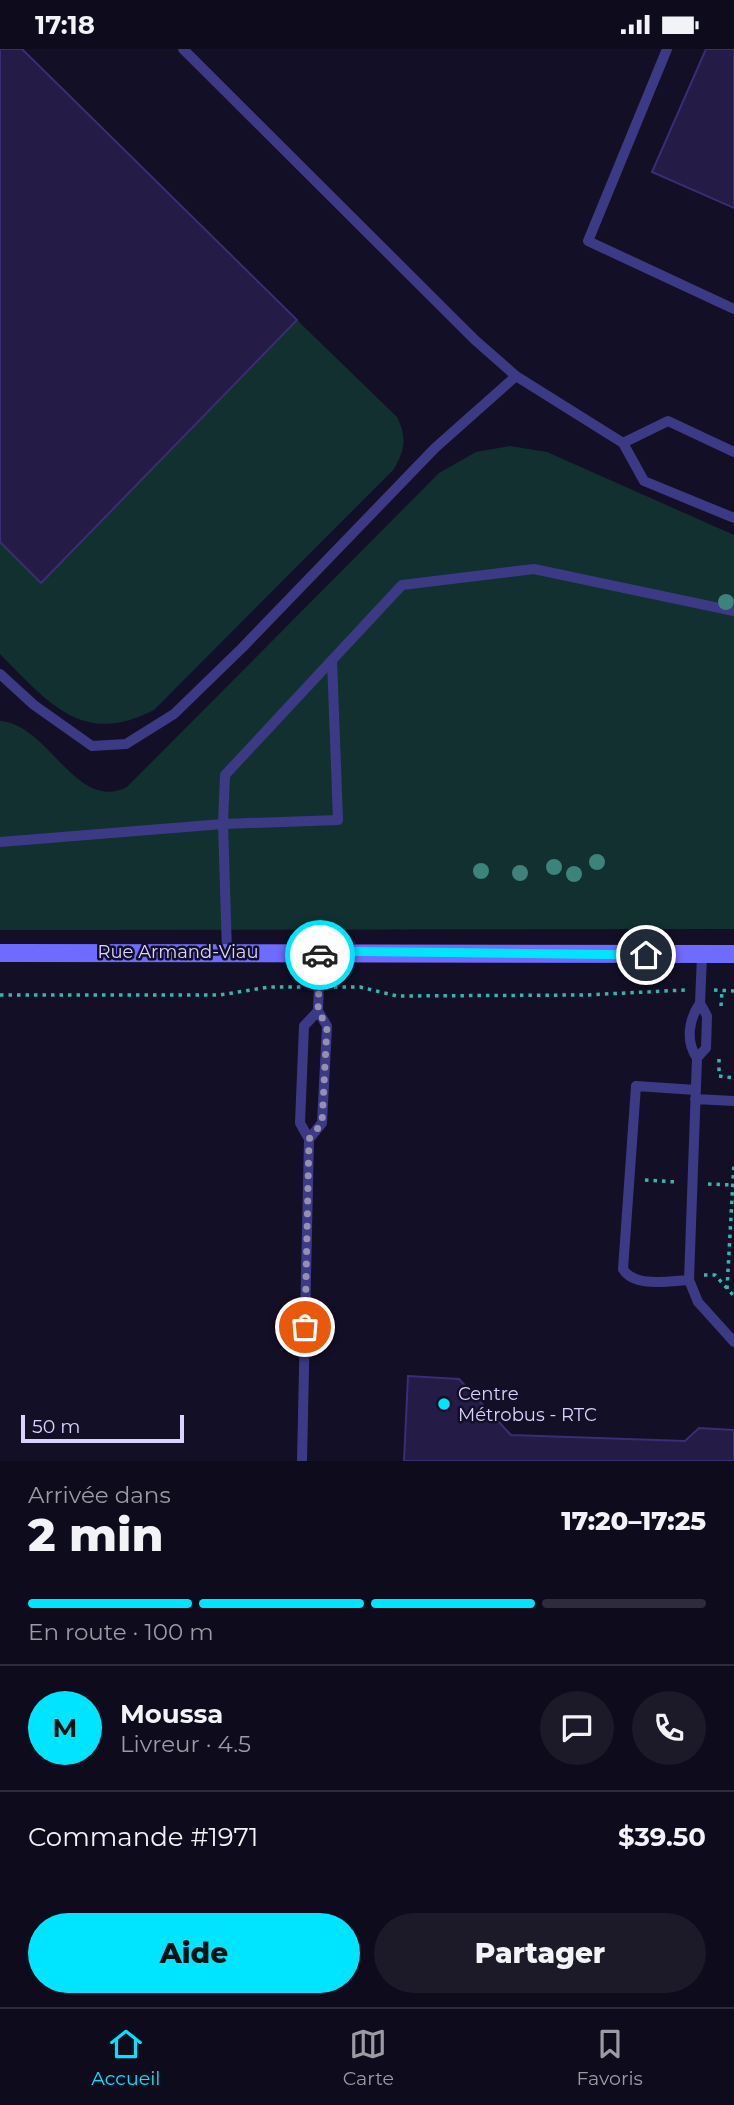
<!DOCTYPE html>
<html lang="fr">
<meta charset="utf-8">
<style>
:root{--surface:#0e0b1c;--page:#1c1929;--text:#f1f3f6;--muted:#9b9ba3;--line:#2e2b3b;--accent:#00e5ff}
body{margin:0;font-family:Montserrat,sans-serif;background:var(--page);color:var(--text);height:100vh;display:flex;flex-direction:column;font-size:26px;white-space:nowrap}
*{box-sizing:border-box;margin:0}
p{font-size:23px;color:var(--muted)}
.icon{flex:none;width:38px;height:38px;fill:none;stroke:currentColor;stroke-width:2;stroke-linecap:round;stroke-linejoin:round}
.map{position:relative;height:1412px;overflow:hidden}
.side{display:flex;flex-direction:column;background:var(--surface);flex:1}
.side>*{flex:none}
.scale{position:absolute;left:21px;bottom:18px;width:163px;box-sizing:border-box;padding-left:7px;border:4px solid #d9d4ff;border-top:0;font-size:19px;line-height:24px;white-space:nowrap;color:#d9d4ff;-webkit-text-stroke:5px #130f26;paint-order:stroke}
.pin{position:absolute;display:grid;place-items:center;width:60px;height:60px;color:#fff;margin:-30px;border:4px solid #fff;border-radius:50%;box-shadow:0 2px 7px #0007}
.courier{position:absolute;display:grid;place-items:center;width:70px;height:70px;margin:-35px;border:5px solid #00e5ff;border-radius:50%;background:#fff;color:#222;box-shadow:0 2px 9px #0007}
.overview em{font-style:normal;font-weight:800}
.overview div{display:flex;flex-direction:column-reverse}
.overview{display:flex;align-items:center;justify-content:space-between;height:119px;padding:0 28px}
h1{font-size:46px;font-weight:800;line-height:52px}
.bar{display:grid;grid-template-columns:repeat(4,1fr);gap:10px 7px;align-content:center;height:84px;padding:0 28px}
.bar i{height:9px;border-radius:5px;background:var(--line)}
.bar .on{background:var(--accent)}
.bar p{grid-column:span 4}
.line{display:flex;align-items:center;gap:18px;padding:0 28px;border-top:2px solid var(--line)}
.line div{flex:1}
.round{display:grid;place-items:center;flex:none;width:74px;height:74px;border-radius:37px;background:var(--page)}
.action{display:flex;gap:14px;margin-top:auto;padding:14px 28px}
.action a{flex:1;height:80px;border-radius:42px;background:var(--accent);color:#111;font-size:28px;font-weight:800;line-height:80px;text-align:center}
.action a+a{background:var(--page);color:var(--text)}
.status{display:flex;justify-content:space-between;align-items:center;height:49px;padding:0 35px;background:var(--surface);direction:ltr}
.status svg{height:19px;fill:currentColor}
.tab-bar{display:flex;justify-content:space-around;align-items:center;height:98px;border-top:2px solid var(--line);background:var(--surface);font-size:19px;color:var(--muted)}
.tab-bar a{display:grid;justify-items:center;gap:4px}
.tab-bar .on{color:var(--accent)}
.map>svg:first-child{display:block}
</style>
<div class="status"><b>17:18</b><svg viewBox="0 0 49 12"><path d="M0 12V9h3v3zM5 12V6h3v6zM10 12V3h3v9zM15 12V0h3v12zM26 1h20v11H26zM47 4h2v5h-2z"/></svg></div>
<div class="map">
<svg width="734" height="1412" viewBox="0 0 734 1412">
<rect width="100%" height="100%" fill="#130f26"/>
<path fill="#12302f" d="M297 271 397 368C407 388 405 401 394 420L154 661C82 698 49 654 0 605V493L41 533Z
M510 397 547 403 734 486V880L0 881V672C49 675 76 764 127 738L439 424 476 403Z"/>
<path fill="#241b47" stroke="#3b2d73" stroke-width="2" d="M0 0H22L297 271 41 534 0 493Z
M706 0H734V159L652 123Z
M408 1327 459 1330 511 1386 685 1392 699 1379 734 1381V1412H404Z"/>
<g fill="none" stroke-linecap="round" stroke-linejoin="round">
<path stroke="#2fb8b0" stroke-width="3.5" stroke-dasharray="3.5 5" stroke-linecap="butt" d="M334 938H360L397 947 586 946 685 941
M714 941 734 942
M0 946H220L269 938H305
M721 957 722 942
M719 1010V1027L734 1029
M645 1131 676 1133
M708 1135 732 1136
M704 1226H715L734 1247
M727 1240 734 1113"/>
<path stroke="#3d3a85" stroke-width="10" d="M183 0 475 291 516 327 623 394 644 432 734 469
M667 0 588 192 734 260
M623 394 668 372 734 403
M0 625 34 656 92 697 126 695 174 665 242 599 435 399 516 327
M0 793 223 775 338 771 332 611
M227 903 223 775 225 726 402 536 534 520 734 562
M700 954C689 970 685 992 697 1009L689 1231 698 1253 734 1293
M697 1009 706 999 707 967 700 954 702 907
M695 1050 734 1052
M309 1090 322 1074 327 977 318 962 320 902
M689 1231C670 1232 634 1239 623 1220L636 1037 696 1041
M302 1412 309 1090 300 1074 304 977 318 962"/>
<path stroke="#6f6bff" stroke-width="18" d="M0 904 734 905"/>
</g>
<g fill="#3d827b">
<circle cx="726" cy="553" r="8"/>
<circle cx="597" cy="813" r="8"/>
<circle cx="554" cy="818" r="8"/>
<circle cx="481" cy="822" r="8"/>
<circle cx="520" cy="824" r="8"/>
<circle cx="574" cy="825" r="8"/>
</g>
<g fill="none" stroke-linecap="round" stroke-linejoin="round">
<path stroke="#948fb3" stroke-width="7" stroke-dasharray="0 12.6" d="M305 1278 309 1090 322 1074 327 977 318 962 320 906"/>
<path stroke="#00e5ff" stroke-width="9" d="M320 906V902L646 906"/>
</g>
<circle fill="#00e5ff" stroke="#130f26" stroke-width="2.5" cx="444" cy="1355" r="7"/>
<g text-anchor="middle" stroke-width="5" stroke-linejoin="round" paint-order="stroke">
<g font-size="18" fill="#d9d4ff" stroke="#130f26">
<text x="178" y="909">Rue Armand-Viau</text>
</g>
<g font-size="18" fill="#d9d4ff" stroke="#130f26" text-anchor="start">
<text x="458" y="1351">Centre<tspan x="458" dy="21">Métrobus - RTC</tspan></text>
</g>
</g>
</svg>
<div class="scale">50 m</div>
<div class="pin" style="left:305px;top:1278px;background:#ea580c"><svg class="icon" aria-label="bag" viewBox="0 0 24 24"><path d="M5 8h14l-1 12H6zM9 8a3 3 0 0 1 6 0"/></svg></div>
<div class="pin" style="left:646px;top:906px;background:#1f2937"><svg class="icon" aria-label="home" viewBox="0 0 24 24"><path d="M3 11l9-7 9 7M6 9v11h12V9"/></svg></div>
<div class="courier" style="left:320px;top:906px"><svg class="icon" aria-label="car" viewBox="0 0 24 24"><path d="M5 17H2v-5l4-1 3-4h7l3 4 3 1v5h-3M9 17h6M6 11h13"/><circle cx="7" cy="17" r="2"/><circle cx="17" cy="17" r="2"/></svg></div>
</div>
<section class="side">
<div class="overview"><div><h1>2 min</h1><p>Arrivée dans</p></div><em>17:20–17:25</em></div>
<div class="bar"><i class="on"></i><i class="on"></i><i class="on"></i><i></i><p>En route · 100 m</p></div>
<div class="line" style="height:126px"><b class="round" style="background:var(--accent);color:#111">M</b><div><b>Moussa</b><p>Livreur · 4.5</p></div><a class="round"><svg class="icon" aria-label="chat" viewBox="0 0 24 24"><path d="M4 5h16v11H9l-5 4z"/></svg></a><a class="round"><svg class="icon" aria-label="phone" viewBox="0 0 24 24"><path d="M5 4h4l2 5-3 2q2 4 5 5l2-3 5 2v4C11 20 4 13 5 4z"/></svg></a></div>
<div class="line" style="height:91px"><div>Commande #1971</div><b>$39.50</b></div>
<div class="action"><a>Aide</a><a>Partager</a></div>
</section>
<nav class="tab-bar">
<a class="on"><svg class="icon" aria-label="home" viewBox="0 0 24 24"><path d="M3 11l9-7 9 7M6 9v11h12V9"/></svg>Accueil</a>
<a><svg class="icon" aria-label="map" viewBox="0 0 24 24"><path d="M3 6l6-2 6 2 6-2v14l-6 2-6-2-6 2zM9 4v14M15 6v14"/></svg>Carte</a>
<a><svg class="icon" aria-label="saved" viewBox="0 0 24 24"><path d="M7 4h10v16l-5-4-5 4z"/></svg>Favoris</a>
</nav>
